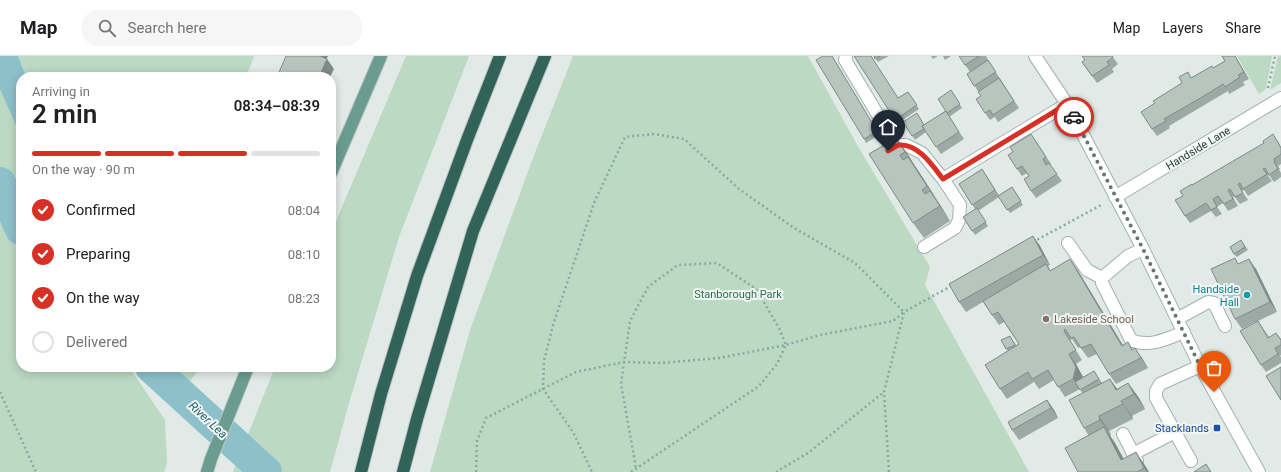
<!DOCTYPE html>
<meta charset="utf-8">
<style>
:root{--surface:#fff;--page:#f6f6f6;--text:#202124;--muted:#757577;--line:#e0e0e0;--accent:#d93025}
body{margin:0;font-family:Roboto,sans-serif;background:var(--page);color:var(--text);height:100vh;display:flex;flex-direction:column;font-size:15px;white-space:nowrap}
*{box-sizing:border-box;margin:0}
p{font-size:13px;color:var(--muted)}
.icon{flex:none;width:22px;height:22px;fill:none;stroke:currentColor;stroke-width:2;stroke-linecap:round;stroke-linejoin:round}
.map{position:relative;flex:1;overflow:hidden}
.details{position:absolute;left:16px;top:16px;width:320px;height:300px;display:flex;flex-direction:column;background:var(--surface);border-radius:16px;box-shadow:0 2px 10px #0003}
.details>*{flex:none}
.pin{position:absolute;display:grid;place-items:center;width:34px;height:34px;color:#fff;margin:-41px -17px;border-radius:50% 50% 50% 0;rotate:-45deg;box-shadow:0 0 4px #0007}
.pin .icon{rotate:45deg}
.courier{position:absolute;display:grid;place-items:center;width:40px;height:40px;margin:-20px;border:3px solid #d93025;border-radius:50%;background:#fff;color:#222;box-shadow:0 1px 5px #0007}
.overview em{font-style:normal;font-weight:600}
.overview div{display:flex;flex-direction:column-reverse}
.overview{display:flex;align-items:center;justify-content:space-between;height:68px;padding:0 16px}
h1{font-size:26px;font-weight:600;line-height:30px}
.bar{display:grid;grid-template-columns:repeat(4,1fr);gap:6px 4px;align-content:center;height:48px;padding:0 16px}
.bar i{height:5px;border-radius:3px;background:var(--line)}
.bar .current{background:var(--accent)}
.bar p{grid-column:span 4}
ol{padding:0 16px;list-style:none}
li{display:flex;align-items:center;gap:12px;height:44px}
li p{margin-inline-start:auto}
li .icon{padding:4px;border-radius:50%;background:var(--accent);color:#fff;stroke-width:4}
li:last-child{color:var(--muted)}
li i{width:22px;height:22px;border:2px solid var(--line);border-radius:50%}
header{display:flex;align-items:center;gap:24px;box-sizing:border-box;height:56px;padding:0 20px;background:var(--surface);border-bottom:1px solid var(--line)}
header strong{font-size:19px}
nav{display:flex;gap:22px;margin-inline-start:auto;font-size:14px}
.search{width:280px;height:36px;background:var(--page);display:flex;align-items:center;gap:10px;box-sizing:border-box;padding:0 14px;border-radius:16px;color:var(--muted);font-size:15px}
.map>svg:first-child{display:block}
</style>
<header>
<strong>Map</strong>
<div class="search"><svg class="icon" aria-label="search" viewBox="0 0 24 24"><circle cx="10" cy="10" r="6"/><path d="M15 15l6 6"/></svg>Search here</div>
<nav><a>Map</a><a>Layers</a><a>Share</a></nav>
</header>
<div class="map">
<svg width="1281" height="416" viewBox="0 0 1281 416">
<rect width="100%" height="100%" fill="#e1eae6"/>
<path fill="#bcd9c4" d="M0 0H254L246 21H21V168L0 123Z
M406 0H469L399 181 349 347 330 416H233L275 311H331V177Z
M573 0H808L859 92 930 211 925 229 1029 416H430L470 274 533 102Z
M1237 0H1272L1266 33 1259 38Z
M1278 0H1281V27L1270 34Z
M0 150 10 176 21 191V311H129L165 364 167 407 164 416H0Z
M151 311H201L180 338Z"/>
<path fill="#8ec0ca" d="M0 0H18L26 21H21V81L0 33Z"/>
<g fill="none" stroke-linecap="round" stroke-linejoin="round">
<path stroke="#8ec0ca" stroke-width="32" d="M0 127 21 173
M151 311 266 416"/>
<defs>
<path id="minor" d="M846 0 845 4 884 69
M1035 0 1067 48 1143 193 1200 310 1259 416
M888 95 898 89H906L922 97 943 123 960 149 959 164 955 172 924 191
M943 123 1067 48
M1115 141 1281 42
M1068 187 1087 214 1102 222
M1143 193 1128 200 1102 222V227L1131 284C1149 292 1167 283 1184 276
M1177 263 1208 246 1214 247 1225 270
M1123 378 1137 405
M1133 398 1175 376
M1191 405 1156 342V335L1160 328 1200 310"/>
<path id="major" d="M331 117 381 0
M207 416 211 403 248 311"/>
<path id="highway" d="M361 416 381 338 417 220 467 84 500 0
M403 416 417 363 473 175 545 0"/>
</defs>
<use href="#minor" stroke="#a4b1ad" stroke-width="14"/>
<use href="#major" stroke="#bdc4c2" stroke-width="14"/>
<use href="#highway" stroke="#bdc4c2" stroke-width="14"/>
<path stroke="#85ab9f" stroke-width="2.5" stroke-dasharray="2 3" stroke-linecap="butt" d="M1268 32 1275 0
M1033 186 1103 148
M0 336 36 416
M476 416 477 385 486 362 576 316 624 306 661 307 719 302 786 289 820 279 893 265 904 256 855 207 794 172 739 133 684 83 654 78 625 81 594 147 553 269 544 305 543 333 573 376 592 416
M631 416 759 330 777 308 786 289 779 272 756 233 717 207 678 209 648 231 630 265 621 328 636 412
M776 416 808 397 884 336
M889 416 884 336 904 256 953 229"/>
<use href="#minor" stroke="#fff" stroke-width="12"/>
<use href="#major" stroke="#6a9c90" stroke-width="12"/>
<use href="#highway" stroke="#326359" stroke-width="12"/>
</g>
<path fill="#9da9a4" d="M832 0 879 79 866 87 864 83Z
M854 0 898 42 908 36 919 53 898 67Z
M874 0H889L878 6Z
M931 0H938L933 3Z
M943 0H951L945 4Z
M959 0H986L988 4 1019 52 998 66 995 61 990 64 985 57 981 40 967 18 970 16Z
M1112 0 1118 8 1112 13 1114 16 1097 27 1082 6 1085 4Z
M1222 0H1235L1249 23 1243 26 1245 29 1229 38 1228 35 1169 70 1170 72 1157 80 1152 73 1155 47 1192 22 1214 12 1225 5Z
M951 34 962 52 949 61 964 83 941 98 926 76 915 84 903 66 924 69 945 55Z
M896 82 907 97 950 165 924 182 913 167Z
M1036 85 1051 108 1050 109 1062 125 1036 142 1031 135 1029 120 1027 117 1022 120 1017 113Z
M1278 85 1281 91V108L1278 110 1280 113H1279L1281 117V121L1274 126 1269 119 1268 120 1272 125 1248 140 1244 134 1242 135 1248 144 1240 148 1234 140 1233 141 1238 150 1228 155 1223 147 1217 151 1222 158 1216 161 1211 155 1190 167 1185 160 1183 140 1192 129Z
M982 113 999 139 1012 131 1023 149 1010 157 999 141 978 155 988 170 975 179 963 161 975 153 959 128Z
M1033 180 1040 190 1050 209 1048 210 1051 215 1077 213 1123 289 1128 286 1133 294 1142 302 1148 312 1116 328 1109 318 1097 298 1088 302 1080 291 1078 292 1072 283 1070 285 1082 304 1076 308 1083 321 1094 315 1102 327 1117 333 1128 327 1139 342 1145 353 1132 360 1133 363 1109 375 1111 379 1110 380 1115 387 1123 403 1136 396 1146 411 1149 416H1078L1089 380 1084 372 1082 337 1080 333 1065 341 1054 324 1039 333 1034 326 1007 343 1000 333 1008 295 1001 284 1010 280 1016 289 1019 288 1004 266 999 269 983 246 966 256 959 246Z
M1241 184 1248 194 1237 201 1234 198Z
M1239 208 1256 213 1277 256 1258 265 1269 281 1276 277 1281 283V299L1280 300 1281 301V307L1266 316 1261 309 1255 266 1242 273 1235 263Z
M1047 344 1054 354 1058 362 1019 384 1012 374Z"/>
<path fill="#808a86" d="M318 0H328L324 9Z
M1235 0 1249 23 1244 16Z
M327 3 334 13 330 21H319Z
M896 82 907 97 916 112 905 96Z
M908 101 919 116 938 145 927 130Z
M930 135 941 150 950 165Z
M1033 180 1040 190 1050 209 1043 199Z
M1070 203 1077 213 1129 300 1122 290Z
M1249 203 1256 213 1277 256 1270 246Z
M1135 292 1142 302 1148 312 1141 302Z
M1069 298 1076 308 1083 321 1080 332 1073 323Z
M1110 323 1121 338 1116 334Z
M1128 327 1139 342 1145 353 1134 338Z
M1047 344 1054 354 1058 362 1051 352Z
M1121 345 1132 360 1133 363Z
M1099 360 1109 375 1111 379 1100 364Z
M1104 371 1115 387 1131 416 1121 404Z
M1136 396 1146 411 1149 416H1147L1144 412Z"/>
<path fill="#b7c5bf" stroke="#808a86" d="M286 0H320L327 3 319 21H277Z
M823 0H832L877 75 864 83 816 4Z
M854 0H871L898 42 908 36 917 49 895 64Z
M874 0H880L875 3Z
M959 0H979L965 9Z
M1082 0H1112L1113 1 1107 6 1109 9 1092 20 1082 6 1085 4Z
M1222 0H1235L1244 16 1238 19 1240 21 1225 31 1223 28 1209 37 1164 63 1166 65 1152 73 1141 56 1155 47 1153 45 1182 27 1179 21 1188 16 1191 22 1212 10 1213 12 1225 5Z
M988 4 996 16 974 30 967 18Z
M999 22 1014 45 993 59 990 54 985 57 976 43 981 40 978 36Z
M951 34 960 48 947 57 938 43Z
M946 55 959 76 936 91 922 70Z
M917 57 924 69 922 70 924 73 912 80 903 66Z
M1031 78 1046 101 1043 103 1046 109 1049 107 1057 118 1031 135 1024 123 1029 120 1022 110 1017 113 1008 99 1013 96 1010 91Z
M1273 78 1281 92V98L1274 103 1275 106H1274L1278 113 1269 119 1265 112 1263 113 1267 118 1243 133 1240 127 1238 128 1243 137 1235 141 1230 133 1228 134 1233 143 1224 148 1218 140 1213 143 1217 151 1211 154 1206 147 1185 160 1175 144 1183 140 1180 135 1192 128V129L1264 87 1263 85Z
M896 82 905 96 900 99 903 104 908 101 927 130 922 134 925 138 930 135 940 150 913 167 869 98Z
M982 113 995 134 972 149 959 128Z
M1012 131 1021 145 1007 154 998 140Z
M977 152 986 166 972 175 963 161Z
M1033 180 1043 199 959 246 949 228Z
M1241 184 1245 191 1234 198 1230 191Z
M1235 202 1238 208 1249 203 1270 246 1235 263 1211 213Z
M1070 203 1122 290 1128 286 1132 294 1135 292 1141 302 1109 318 1091 288 1081 292 1074 281 1071 282 1065 273 1064 275 1076 294 1069 298 1076 311 1073 323 1058 331 1048 314 1032 323 1028 316 1000 333 985 309 1019 288 998 256 992 259 983 245 1046 208 1050 215Z
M1258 265 1268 282 1276 277 1281 284V289L1275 292 1278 298 1261 309 1240 275Z
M1010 280 1015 289 1006 293 1001 284Z
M1281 311V344L1266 320Z
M1094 315 1099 323 1080 334 1075 326Z
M1110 323 1116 334 1128 327 1134 338 1121 345 1123 348 1099 360 1100 364 1084 372 1069 344Z
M1047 344 1051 352 1012 374 1008 366Z
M1104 371 1121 404 1136 396 1144 412 1137 416H1078L1065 392Z
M1206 408 1211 416H1194Z"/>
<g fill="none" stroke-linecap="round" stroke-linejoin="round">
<path stroke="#667772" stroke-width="4" stroke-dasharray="0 7.2" d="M1074 61 1143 193 1200 310 1214 336"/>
<path stroke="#d93025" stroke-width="5" d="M888 95C892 93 896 90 899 89 918 87 933 110 943 123L1067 48 1074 61"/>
</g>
<circle fill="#0f9aa8" stroke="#f1f7f4" stroke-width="1.5" cx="1247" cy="239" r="4"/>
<circle fill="#8d6e63" stroke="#f1f7f4" stroke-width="1.5" cx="1046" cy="263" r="4"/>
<rect fill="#1a4fb4" stroke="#f1f7f4" stroke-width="1.5" x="1213" y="368" width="8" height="8" rx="2"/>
<g text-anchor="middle" stroke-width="4" stroke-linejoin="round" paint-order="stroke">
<g font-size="11" fill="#233934" stroke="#f1f7f4">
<text transform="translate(1198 92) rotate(-31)" y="4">Handside Lane</text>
</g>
<g font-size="11" fill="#0d838f" stroke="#f1f7f4" text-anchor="end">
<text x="1239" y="237">Handside<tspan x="1239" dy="13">Hall</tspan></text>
</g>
<g font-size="11" fill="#316c49" stroke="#f1f7f4">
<text x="738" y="242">Stanborough Park</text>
</g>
<g font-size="11" fill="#785e54" stroke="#f1f7f4" text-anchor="start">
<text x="1054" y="267">Lakeside School</text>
</g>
<g font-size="11" fill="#164399" stroke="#f1f7f4" text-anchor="end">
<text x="1209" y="376">Stacklands</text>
</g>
<g font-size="12" font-style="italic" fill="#23616f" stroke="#f1f7f4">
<text transform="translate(208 364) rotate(43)" y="4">River Lea</text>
</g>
</g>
</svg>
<div class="pin" style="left:1214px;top:336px;background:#ea580c"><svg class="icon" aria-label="bag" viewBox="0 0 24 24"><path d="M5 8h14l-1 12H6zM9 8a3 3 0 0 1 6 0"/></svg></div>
<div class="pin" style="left:888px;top:95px;background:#1f2937"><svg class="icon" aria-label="home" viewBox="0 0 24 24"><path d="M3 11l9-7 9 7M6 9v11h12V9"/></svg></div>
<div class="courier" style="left:1074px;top:61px"><svg class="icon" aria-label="car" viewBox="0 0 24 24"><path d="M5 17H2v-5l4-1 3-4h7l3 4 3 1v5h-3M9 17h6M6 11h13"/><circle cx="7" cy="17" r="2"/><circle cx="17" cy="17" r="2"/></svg></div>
<section class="details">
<div class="overview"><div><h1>2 min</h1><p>Arriving in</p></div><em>08:34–08:39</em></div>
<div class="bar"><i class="current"></i><i class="current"></i><i class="current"></i><i></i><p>On the way · 90 m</p></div>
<ol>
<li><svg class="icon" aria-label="check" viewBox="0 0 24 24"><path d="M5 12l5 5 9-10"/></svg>Confirmed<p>08:04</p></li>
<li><svg class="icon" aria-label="check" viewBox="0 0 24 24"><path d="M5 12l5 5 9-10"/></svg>Preparing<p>08:10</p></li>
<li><svg class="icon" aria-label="check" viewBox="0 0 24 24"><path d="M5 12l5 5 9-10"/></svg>On the way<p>08:23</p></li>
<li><i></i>Delivered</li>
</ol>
</section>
</div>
